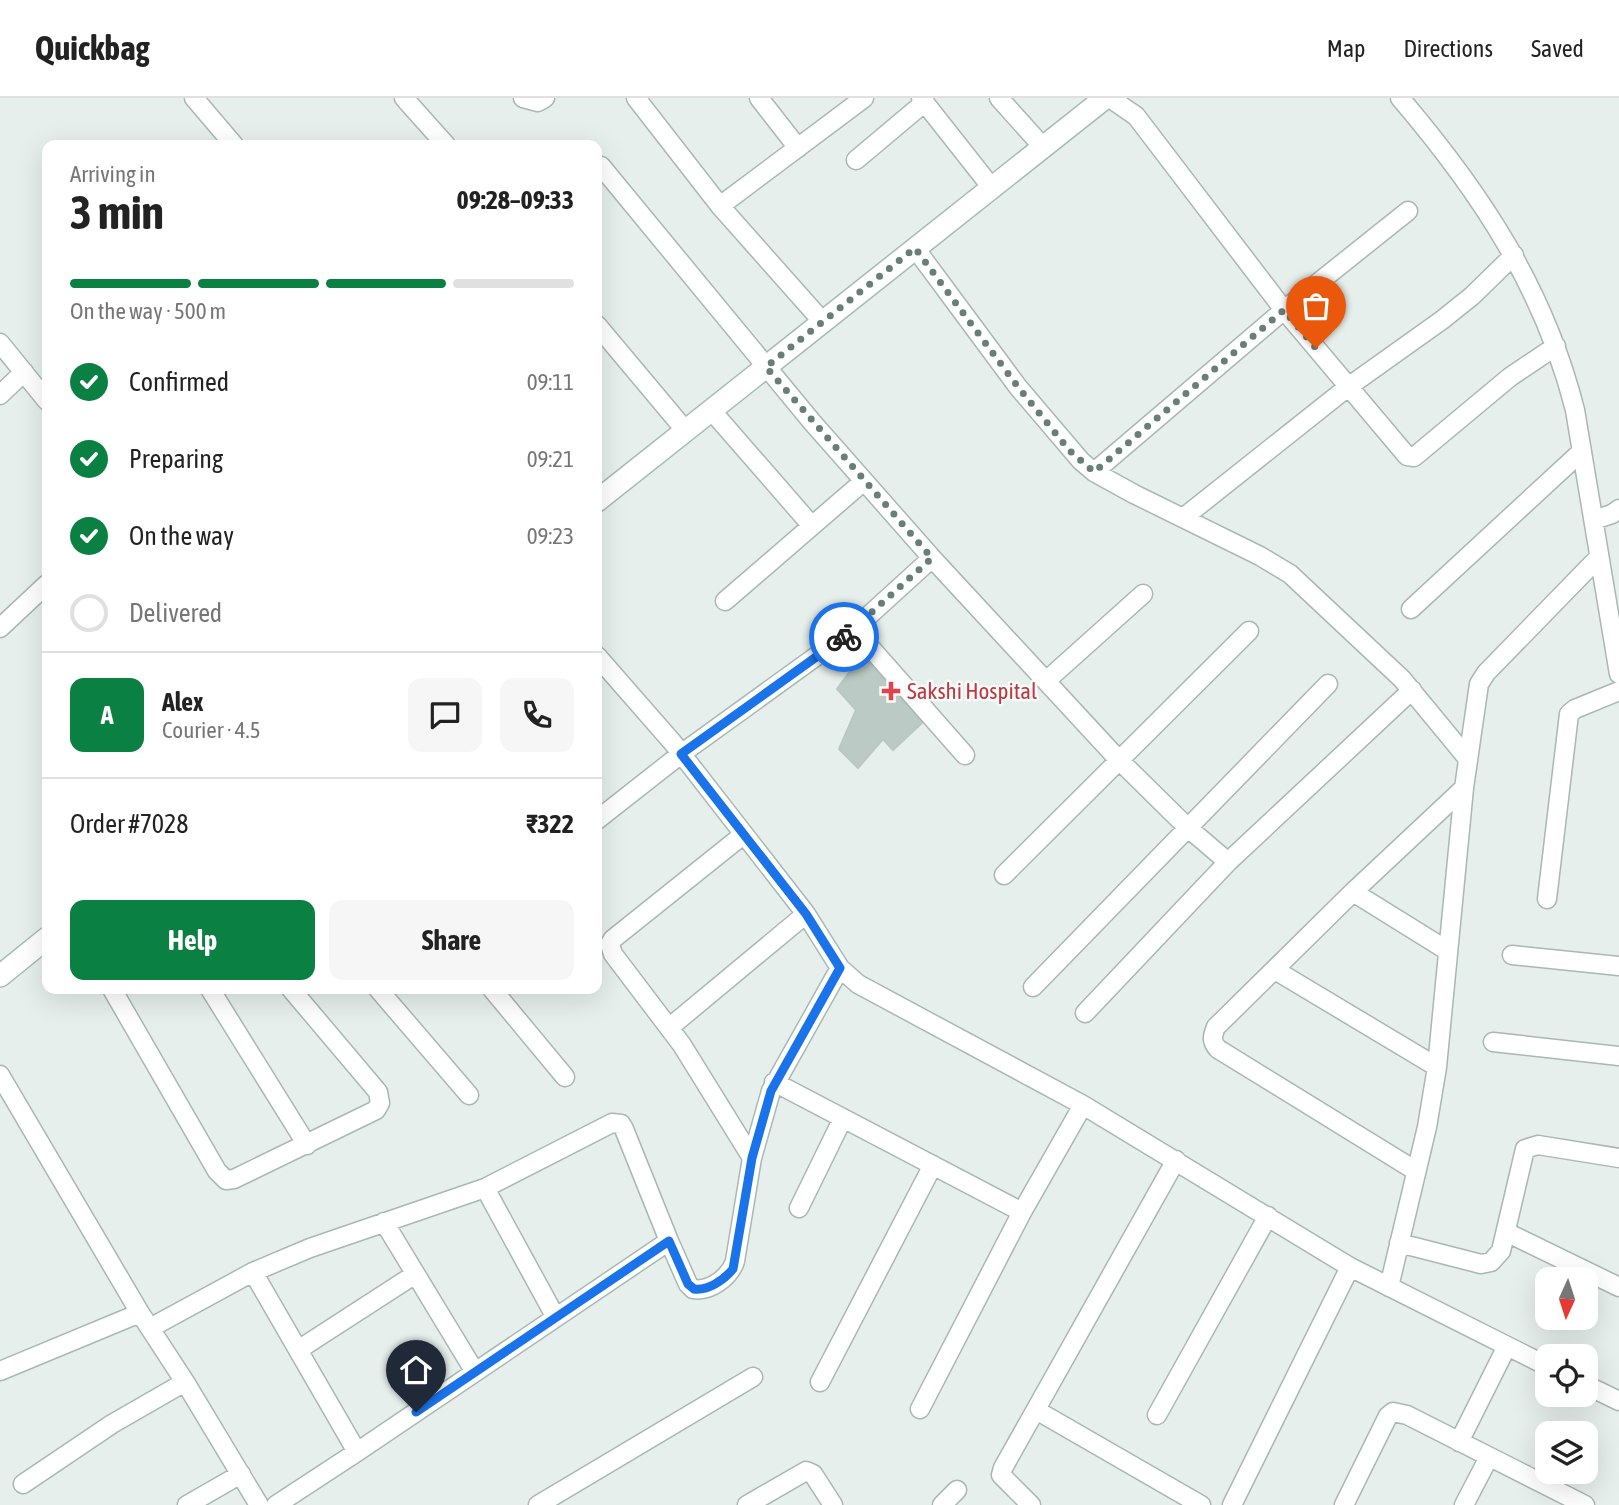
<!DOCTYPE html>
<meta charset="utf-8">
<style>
:root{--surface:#fff;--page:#f6f6f6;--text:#222;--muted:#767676;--line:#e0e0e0;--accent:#0b8043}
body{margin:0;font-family:"Asap Condensed",sans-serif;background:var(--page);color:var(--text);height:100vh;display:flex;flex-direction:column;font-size:26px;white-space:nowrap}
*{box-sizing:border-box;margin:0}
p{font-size:23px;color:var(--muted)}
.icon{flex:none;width:38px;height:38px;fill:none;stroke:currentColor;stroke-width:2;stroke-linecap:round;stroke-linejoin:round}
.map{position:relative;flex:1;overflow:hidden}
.sheet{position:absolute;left:42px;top:42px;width:560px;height:854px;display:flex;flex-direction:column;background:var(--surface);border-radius:14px;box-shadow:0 7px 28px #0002}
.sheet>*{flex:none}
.needle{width:46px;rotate:183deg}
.tools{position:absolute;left:1535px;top:1169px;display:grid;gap:14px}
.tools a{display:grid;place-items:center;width:63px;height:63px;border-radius:14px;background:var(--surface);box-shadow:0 7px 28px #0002;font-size:35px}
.pin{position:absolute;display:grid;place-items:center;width:60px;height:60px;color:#fff;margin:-72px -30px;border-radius:50% 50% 50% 0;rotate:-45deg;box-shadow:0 0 7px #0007}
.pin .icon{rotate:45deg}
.courier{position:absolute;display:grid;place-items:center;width:70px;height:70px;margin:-35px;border:5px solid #1a73e8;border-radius:50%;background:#fff;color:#222;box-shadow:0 2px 9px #0007}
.head em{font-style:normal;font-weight:700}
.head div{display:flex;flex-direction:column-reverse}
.head{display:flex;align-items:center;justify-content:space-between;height:119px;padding:0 28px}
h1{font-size:46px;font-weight:700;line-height:52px}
.bar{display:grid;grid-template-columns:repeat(4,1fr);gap:10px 7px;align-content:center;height:84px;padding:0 28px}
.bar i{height:9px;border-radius:5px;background:var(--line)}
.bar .active{background:var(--accent)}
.bar p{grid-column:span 4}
.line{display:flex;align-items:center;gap:18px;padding:0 28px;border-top:2px solid var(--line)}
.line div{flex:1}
.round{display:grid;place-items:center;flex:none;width:74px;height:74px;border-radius:14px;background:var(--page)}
ol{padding:0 28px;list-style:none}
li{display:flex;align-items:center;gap:21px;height:77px}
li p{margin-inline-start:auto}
li .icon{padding:7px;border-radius:50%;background:var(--accent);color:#fff;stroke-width:4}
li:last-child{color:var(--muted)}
li i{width:38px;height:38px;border:4px solid var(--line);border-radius:50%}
.action{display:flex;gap:14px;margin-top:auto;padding:14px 28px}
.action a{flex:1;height:80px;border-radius:14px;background:var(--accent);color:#fff;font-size:28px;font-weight:700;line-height:80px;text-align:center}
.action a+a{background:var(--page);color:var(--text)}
header{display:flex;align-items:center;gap:42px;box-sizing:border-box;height:98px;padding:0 35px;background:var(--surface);border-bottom:2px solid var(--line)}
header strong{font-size:33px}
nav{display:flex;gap:38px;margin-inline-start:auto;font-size:24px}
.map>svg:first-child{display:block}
</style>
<header>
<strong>Quickbag</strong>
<nav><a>Map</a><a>Directions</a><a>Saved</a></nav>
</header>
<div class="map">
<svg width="1619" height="1407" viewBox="0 0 1619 1407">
<rect width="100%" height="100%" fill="#e6efeb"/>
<path fill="#bbcac4" stroke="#b8c9c2" stroke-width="2" d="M862 557 922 625 893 652 883 641 858 670 839 651 856 612 837 591Z"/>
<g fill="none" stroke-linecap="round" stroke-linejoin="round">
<defs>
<path id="minor" d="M194 0 234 47
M404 0 446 47
M523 0 538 4 545 0
M636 0 720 108 822 223
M759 0 798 50
M921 0 992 90
M999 0 1043 49
M1110 0 1136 18 1284 212 1407 358 1414 359 1510 279 1556 248
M1400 0C1481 95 1544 190 1575 312L1619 576
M856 62 925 4
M601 68 812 324 932 460 1118 661 1187 729 1228 764
M720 108 864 0
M915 150 1018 289 1081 363 1094 374 1134 396 1260 458 1290 476 1402 581 1468 661
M597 227 685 332
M0 245 47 303
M0 297 24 274
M711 312 812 428
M1094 374 1284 212 1408 113
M1183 420 1348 289 1442 222 1472 198 1514 157
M1594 422 1612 416 1619 411
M725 503 864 383
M1411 511 1582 353
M0 530 47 486
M854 531 965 657
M597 558 673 645 806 816 840 870 858 886 1083 1007 1350 1169 1547 1268
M1046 583 1143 496
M597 722 681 656 854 531 932 460
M743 737 613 841 610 846 613 856 682 947 752 1060
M1004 777 1249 533
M1353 794 1448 853
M1547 801 1569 616 1575 611 1619 593
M1512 857 1619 868
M1275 872 1437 969
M1033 889 1328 586
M112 891 217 1073 226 1082 234 1081 376 1012 380 1005 378 994 291 891
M210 891 307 1047
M378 891 469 997
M492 891 565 979
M1085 915 1228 764 1412 592
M670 929 806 816
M1493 944 1619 958
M0 977 140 1215 185 1284 259 1407
M774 984 1022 1114
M1416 1073 1218 951C1211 943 1212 939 1216 929L1353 794 1464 690
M485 1090 555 1218
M799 1110 843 1020
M384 1124 475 1274
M1506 1134 1619 1189
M1399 1145 1481 1166 1491 1164 1501 1153 1525 1051 1538 1047 1619 1060
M253 1174 357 1354
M1389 1189 1427 1029 1437 969 1464 690 1479 586 1486 575 1598 460
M150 1230 253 1174 310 1150 485 1090 612 1025 621 1026 624 1031 669 1143
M298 1252 414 1177
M0 1273 140 1215
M820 1284 933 1067
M1586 1287 1619 1303
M920 1311 1022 1114 1083 1007
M1036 1312 1201 1407
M1157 1317 1268 1118
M1459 1344 1507 1248
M23 1386 112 1326 185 1284
M187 1407 241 1376
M276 1407 357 1354 669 1143 688 1186 693 1191C710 1194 730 1179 735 1163L752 1060 771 993 840 870
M538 1407 753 1279
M747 1407 806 1373 813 1376 833 1407
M942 1407 957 1392
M1031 1407 1001 1377 1003 1370 1176 1062
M1232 1407 1350 1169
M1344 1407 1388 1318 1393 1314 1407 1317 1585 1407
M1464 1407 1489 1359"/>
<path id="secondary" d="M597 403 1105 0
M0 878 47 840"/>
</defs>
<use href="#minor" stroke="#a8b8b2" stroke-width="21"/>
<use href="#secondary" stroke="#a4bbb3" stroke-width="24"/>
<use href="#minor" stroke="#fff" stroke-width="18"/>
<use href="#secondary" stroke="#fff" stroke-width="21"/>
</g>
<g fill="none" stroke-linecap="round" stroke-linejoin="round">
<path stroke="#687f78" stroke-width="7" stroke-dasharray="0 12.6" d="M844 539 932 460 766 269 915 150 1018 289 1070 353 1094 374 1284 212 1316 250"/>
<path stroke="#1a73e8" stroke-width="9" d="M416 1314 669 1143 688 1186 694 1191C708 1193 724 1182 733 1171L752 1060 771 993 840 870 806 816 681 656 844 539"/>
</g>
<path fill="#e0444e" stroke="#f7fbf9" stroke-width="2.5" d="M887.5 582.5h7v7h7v7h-7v7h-7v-7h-7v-7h7z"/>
<g text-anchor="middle" stroke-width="5" stroke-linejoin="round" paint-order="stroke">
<g font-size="23" fill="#be3a42" stroke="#f7fbf9" text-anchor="start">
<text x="907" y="601">Sakshi Hospital</text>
</g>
</g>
</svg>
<div class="tools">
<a><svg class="needle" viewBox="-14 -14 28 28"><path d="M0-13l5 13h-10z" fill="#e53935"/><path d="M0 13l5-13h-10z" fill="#767676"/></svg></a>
<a><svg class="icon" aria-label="locate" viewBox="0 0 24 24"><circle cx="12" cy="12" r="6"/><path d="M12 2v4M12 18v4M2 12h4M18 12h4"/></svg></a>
<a><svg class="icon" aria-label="layers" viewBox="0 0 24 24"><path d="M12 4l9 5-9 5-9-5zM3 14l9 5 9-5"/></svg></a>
</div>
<div class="pin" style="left:1316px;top:250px;background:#ea580c"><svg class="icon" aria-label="bag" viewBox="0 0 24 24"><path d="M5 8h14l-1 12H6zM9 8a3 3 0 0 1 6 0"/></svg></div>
<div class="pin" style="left:416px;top:1314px;background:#1f2937"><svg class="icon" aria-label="home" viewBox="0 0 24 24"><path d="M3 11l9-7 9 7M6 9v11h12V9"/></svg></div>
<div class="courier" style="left:844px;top:539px"><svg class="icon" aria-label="bike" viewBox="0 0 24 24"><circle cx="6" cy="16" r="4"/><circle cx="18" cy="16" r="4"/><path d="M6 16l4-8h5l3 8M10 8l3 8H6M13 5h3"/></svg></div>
<section class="sheet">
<div class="head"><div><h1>3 min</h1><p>Arriving in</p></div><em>09:28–09:33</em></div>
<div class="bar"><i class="active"></i><i class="active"></i><i class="active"></i><i></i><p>On the way · 500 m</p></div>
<ol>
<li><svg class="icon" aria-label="check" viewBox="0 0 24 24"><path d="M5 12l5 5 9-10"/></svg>Confirmed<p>09:11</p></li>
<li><svg class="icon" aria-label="check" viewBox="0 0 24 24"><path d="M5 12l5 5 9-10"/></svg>Preparing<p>09:21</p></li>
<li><svg class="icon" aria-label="check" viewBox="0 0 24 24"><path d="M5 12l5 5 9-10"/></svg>On the way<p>09:23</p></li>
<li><i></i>Delivered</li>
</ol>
<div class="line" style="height:126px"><b class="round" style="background:var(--accent);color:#fff">A</b><div><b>Alex</b><p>Courier · 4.5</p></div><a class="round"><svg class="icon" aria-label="chat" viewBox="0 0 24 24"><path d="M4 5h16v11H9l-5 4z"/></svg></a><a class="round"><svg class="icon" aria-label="phone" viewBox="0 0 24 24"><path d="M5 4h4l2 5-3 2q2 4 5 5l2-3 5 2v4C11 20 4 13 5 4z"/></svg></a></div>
<div class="line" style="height:91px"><div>Order #7028</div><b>₹322</b></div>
<div class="action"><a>Help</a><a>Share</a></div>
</section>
</div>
